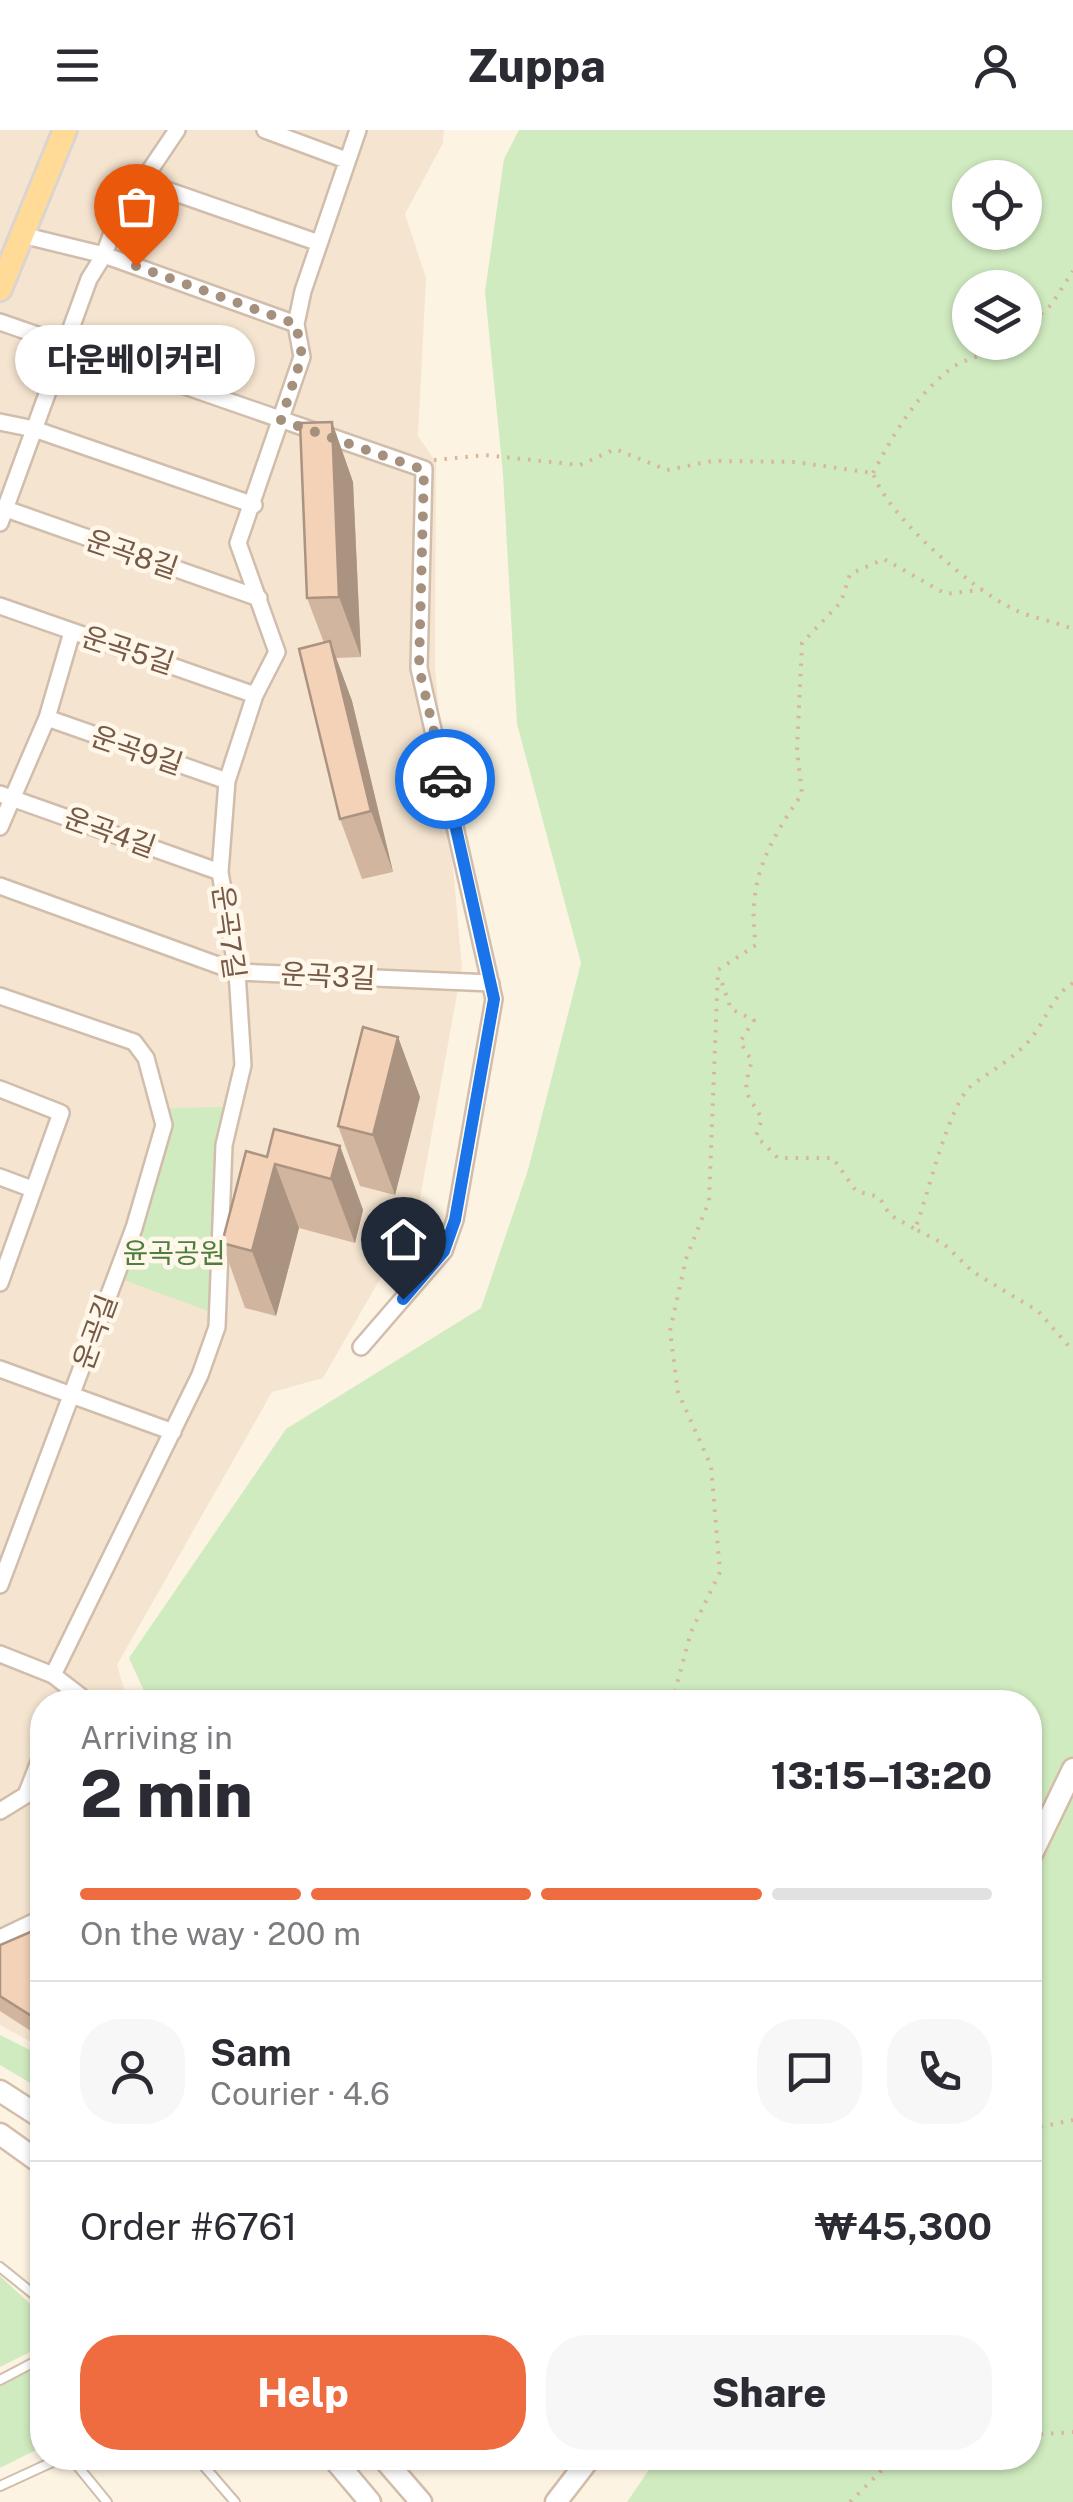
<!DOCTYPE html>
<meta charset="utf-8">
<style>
:root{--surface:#fff;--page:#f7f7f7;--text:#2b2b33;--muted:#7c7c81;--line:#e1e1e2;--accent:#ee6c40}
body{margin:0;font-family:"Public Sans","Noto Sans KR",sans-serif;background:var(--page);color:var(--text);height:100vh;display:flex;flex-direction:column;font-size:38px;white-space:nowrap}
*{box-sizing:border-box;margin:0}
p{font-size:32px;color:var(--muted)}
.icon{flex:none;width:55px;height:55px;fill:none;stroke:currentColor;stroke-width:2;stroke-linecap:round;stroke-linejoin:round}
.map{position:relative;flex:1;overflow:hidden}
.side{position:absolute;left:30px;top:1560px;width:1012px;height:780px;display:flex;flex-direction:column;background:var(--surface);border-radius:40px;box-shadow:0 2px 8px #0004}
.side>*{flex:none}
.buttons{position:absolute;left:952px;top:30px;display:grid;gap:20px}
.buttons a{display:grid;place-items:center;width:90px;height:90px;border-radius:50%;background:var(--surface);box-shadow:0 2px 8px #0004;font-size:50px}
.pin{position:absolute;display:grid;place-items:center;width:85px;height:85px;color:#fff;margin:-102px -42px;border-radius:50% 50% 50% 0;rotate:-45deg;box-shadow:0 0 10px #0007}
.pin .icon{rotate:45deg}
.courier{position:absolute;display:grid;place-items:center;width:100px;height:100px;margin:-50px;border:8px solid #1a73e8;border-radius:50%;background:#fff;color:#222;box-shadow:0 2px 12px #0007}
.bubble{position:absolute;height:70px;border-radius:35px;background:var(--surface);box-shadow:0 2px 8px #0004;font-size:32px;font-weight:800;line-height:70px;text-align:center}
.summary em{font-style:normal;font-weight:800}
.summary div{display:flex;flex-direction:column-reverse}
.summary{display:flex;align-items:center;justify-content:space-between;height:170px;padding:0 50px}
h1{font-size:65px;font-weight:800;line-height:75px}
.bar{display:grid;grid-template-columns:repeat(4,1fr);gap:15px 10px;align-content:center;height:120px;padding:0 50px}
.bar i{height:12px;border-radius:8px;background:var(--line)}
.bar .on{background:var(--accent)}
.bar p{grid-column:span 4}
.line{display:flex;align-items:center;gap:25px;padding:0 50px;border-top:2px solid var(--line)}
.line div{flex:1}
.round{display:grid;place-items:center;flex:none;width:105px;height:105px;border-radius:40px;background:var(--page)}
.button{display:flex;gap:20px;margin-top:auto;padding:20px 50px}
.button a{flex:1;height:115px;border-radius:40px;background:var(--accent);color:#fff;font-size:40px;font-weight:800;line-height:115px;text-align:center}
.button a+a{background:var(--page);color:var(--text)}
header{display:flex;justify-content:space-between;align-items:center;height:130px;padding:0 50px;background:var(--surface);font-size:45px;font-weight:800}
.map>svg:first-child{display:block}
</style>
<header><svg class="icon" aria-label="menu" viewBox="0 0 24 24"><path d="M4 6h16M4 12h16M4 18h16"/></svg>Zuppa<svg class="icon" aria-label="person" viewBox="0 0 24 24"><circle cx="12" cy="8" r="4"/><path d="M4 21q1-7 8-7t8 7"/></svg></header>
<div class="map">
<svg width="1073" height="2372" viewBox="0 0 1073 2372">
<rect width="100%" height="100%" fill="#fdf3e2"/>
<path fill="#f5e5d0" d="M0 0H444L443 13 405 84 426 148 418 306 436 332 435 538 462 837 417 1085 323 1248 272 1262 117 1535 128 1572H42V1918L0 1895Z"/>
<path fill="#d0ebc0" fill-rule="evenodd" d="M519 0H1073V2372H627L657 2328H1030V1572H149L129 1528 286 1299 481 1178 528 1040 581 833 517 594 503 344 485 162 504 29ZM970 48H1025V102H970ZM970 158H1025V212H970Z
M230 977 211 1182 121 1149 169 1007 167 978Z
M0 1905 42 1926V1960L0 1935Z
M0 2146 42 2185V2216L0 2237Z
M42 2234V2317L0 2338V2253Z"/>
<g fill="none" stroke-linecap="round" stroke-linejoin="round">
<defs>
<path id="lane" d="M0 2137 42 2171
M0 2250 42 2228
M71 2328 107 2372
M197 2328 235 2372
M0 2356 61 2328"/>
<path id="street" d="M265 0 346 30
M141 51 319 113
M22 105 104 125 296 194
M0 192 424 339 419 538 494 869 455 1090 444 1121 361 1217
M0 292 34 299 254 375
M6 379 259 468
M0 393 89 149 104 125 117 89 177 0
M0 476 255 565
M47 588 227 651
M0 664 220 742
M0 697 47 588 72 502
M0 756 237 842 491 853
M0 866 134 912 146 928 164 995 134 1098 0 1455
M0 959 61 983 0 1153
M0 1047 32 1059
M0 1239 173 1302
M0 1524 53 1545 200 1245 217 1197 224 1015 243 935 237 842 220 742 227 651 255 565 277 522 238 413 302 227 296 194 303 161 358 0
M53 1545 88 1572
M0 1681 26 1665 42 1624
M0 1808 42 1788"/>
<path id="secondary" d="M1030 1728 1073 1639
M0 1961 42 1988
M0 2004 42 2034
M333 2328 370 2372
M383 2328 421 2372
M556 2372 590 2328"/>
<path id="primary" d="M0 159 65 0"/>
</defs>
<use href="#lane" stroke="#d1bdab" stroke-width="12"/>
<use href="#street" stroke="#d1bdab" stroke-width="20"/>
<use href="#secondary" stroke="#d4bda8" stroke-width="25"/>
<use href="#primary" stroke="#dbd4cf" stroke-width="28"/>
<path stroke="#d9b59b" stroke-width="4" stroke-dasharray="2.5 8" stroke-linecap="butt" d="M1025 198 1051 175 1073 141
M434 330 485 325 580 335 615 319 667 340 712 331 795 332 873 343C887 386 972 459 1013 479 1031 488 1054 491 1073 499
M873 343C893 305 915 267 949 240 965 227 989 226 1007 212
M722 853 731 879 754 890 740 912 752 931C741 967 747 961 762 989L756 1006 778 1028H833L856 1061 879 1067 890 1085 915 1099
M1073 853C1050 867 1046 893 1027 913 1010 931 991 941 972 955 948 975 928 1066 915 1099L944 1114 973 1142 1038 1181 1073 1221
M672 1572 691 1502 720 1442 711 1336 678 1262 670 1201 686 1129 709 1071 718 840 756 815C746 752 768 713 802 664L797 620 802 513 841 472 850 444 884 429 946 464 986 459
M1030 1999 1073 1990
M1030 2305 1073 2302
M850 2372 894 2328"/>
<use href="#lane" stroke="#fff" stroke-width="8"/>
<use href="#street" stroke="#fff" stroke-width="15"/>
<use href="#secondary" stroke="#fff" stroke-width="20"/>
<use href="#primary" stroke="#ffdb97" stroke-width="22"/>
</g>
<path fill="#d2b59e" d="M332 292 353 352 361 527 336 528 352 571 393 742 362 749 340 689 324 513 307 468Z
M398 907 420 967 395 1065 360 1056 338 996Z
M340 1016 363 1080 355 1113 299 1098 276 1186 245 1178 222 1113 267 1027Z
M42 1797V1906L37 1905 0 1881V1815Z"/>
<path fill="#ab9381" d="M332 292 353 352 361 527 339 467Z
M330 511 352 571 393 742 371 681Z
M398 907 420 967 395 1065 373 1005Z
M340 1016 363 1080 355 1113 331 1049Z
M275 1034 299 1098 276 1186 252 1121Z"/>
<path fill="#f4d2b8" stroke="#ab9381" stroke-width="2.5" d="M332 292 339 467 307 468 300 293Z
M330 511 371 681 340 689 299 519Z
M363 897 398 907 373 1005 338 996Z
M274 999 340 1016 331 1049 275 1034 252 1121 222 1113 246 1021 267 1027Z
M42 1797V1887L30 1885 0 1866V1815Z"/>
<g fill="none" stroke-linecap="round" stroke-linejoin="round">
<path stroke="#a58f7d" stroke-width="10" stroke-dasharray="0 18" d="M136 136 296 194 302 226 281 290 424 340 419 538 445 649"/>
<path stroke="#1a73e8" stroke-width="12" d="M403 1169 444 1121 455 1090 494 869 445 649"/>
</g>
<g text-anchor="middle" stroke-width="9" stroke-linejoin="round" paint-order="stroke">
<g font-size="28" fill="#765947" stroke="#fff7e9">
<text transform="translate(132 424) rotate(19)" y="10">운곡8길</text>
<text transform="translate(128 520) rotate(18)" y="10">운곡5길</text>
<text transform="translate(137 620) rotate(19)" y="10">운곡9길</text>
<text transform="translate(110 702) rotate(20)" y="10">운곡4길</text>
<text transform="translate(229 802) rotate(82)" y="10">운곡7길</text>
<text transform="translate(328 846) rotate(3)" y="10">운곡3길</text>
<text transform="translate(95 1202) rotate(-70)" y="10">운곡길</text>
</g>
<g font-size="28" fill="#4f7d3e" stroke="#fff7e9">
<text x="174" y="1133">윤곡공원</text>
</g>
</g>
</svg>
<div class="buttons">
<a><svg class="icon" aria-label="locate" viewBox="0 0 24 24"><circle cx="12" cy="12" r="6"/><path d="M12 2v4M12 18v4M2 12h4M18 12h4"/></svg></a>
<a><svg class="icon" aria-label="layers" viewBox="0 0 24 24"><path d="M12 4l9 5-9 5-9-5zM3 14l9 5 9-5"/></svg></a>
</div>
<div class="pin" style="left:136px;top:136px;background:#ea580c"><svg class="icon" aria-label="bag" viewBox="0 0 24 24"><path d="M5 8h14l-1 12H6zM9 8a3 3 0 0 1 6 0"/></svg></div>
<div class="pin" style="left:403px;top:1169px;background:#1f2937"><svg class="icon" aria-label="home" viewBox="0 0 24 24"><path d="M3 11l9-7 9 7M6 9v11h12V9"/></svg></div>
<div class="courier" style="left:445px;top:649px"><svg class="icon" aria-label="car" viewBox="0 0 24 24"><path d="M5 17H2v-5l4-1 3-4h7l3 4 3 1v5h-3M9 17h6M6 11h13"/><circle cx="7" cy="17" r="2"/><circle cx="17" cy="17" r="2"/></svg></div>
<div class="bubble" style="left:15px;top:195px;width:240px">다운베이커리</div>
<section class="side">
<div class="summary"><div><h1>2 min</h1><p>Arriving in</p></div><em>13:15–13:20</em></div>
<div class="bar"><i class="on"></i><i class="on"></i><i class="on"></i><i></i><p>On the way · 200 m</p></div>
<div class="line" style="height:180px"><a class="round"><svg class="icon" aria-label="person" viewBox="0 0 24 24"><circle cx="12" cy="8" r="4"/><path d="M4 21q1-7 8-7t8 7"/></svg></a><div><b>Sam</b><p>Courier · 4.6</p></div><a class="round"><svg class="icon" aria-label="chat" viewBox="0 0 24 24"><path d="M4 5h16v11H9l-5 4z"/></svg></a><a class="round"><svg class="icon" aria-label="phone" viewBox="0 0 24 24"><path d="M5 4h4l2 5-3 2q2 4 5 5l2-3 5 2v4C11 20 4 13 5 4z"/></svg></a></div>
<div class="line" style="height:130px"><div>Order #6761</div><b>₩45,300</b></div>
<div class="button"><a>Help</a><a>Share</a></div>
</section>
</div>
